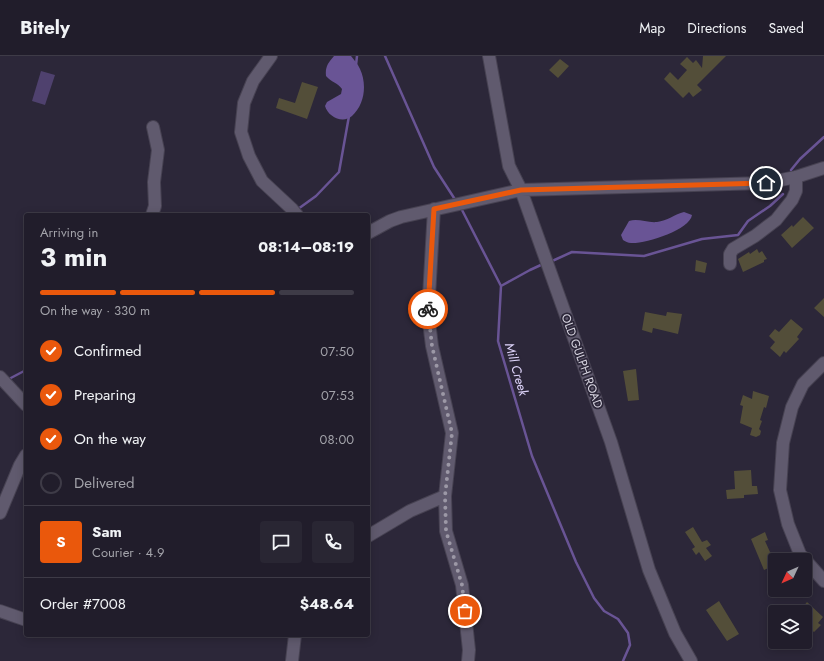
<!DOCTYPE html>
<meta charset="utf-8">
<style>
:root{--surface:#211d2b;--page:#292633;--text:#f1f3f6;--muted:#a2a2a9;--line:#3e3b47;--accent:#ea580c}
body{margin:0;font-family:Jost,sans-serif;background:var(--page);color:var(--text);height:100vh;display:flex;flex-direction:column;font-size:15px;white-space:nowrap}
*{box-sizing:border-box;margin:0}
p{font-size:13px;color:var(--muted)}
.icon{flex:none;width:22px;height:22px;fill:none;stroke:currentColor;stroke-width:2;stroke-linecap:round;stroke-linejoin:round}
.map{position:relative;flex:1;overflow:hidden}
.sheet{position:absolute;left:24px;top:157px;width:346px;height:424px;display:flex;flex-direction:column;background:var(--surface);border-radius:4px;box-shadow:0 2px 10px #0003,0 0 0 1px var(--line)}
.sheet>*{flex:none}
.needle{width:26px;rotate:226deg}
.fabs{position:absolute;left:768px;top:497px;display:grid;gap:8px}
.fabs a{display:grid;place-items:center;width:44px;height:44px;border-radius:4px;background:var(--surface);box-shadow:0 2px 10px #0003,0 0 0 1px var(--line);font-size:20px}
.pin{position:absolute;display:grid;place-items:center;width:34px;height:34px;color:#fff;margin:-17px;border:2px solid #fff;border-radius:50%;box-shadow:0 1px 4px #0007}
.courier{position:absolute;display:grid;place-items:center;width:40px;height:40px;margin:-20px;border:3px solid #ea580c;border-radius:50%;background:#fff;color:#222;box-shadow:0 1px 5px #0007}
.head em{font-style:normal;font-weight:700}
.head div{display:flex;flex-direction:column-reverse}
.head{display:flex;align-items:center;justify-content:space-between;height:68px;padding:0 16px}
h1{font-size:26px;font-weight:700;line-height:30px}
.bar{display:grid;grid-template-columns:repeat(4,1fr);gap:6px 4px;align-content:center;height:48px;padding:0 16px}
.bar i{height:5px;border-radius:3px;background:var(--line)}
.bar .active{background:var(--accent)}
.bar p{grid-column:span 4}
.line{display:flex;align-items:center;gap:10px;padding:0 16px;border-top:1px solid var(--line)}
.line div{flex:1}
.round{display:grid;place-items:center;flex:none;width:42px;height:42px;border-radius:4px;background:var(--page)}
ol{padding:0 16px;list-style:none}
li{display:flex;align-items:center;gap:12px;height:44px}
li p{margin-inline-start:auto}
li .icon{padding:4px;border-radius:50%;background:var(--accent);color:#fff;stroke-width:4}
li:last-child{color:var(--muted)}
li i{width:22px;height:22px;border:2px solid var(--line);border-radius:50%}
header{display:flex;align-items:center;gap:24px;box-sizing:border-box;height:56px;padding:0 20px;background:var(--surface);border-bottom:1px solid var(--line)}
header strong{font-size:19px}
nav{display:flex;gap:22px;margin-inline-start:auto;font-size:14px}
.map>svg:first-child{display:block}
</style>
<header>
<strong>Bitely</strong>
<nav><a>Map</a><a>Directions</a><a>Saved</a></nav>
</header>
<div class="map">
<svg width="824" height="605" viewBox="0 0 824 605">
<rect width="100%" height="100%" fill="#2c2739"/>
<path fill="#4f416e" d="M41 15 55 19 45 49 32 45Z"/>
<path fill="#695495" d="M334 0H351C354 4 358 8 360 13 367 28 365 48 352 60 343 68 328 61 325 50L327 46 341 38 342 33C338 27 331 26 326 20 325 11 328 7 334 0Z
M684 156 692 159C690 174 645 188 631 187 628 187 625 185 623 184L621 179 629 165C638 162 647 167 657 166 667 165 675 158 684 156Z"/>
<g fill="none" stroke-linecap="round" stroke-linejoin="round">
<path stroke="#695495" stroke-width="2.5" d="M385 0 434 111 456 145
M356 9 357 0
M791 114 800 103 824 81
M461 152 501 230 498 285 532 400 576 506 594 542 604 555 618 563 628 577 630 589 623 605
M298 153 316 140 339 116 349 60
M550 206 572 196 644 200 702 183 738 179 748 165 770 150 783 138
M501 230 530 214 543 208
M7 324 26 314"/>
</g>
<path fill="#534e39" d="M703 0H726L697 29 702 34 693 41 689 36 683 42 664 23 670 16 678 24 687 14 680 8 687 1 693 7 696 4 702 12Z
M560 3 569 10 558 22 549 14Z
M302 26 318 31 307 63 276 52 279 42 295 47Z
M803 161 814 172 792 192 781 179 792 169 793 171Z
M757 193 759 197 762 195 767 203 764 204V206L743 216 738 203 749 196 750 198Z
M696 204 707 207 705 217 695 215Z
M824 242V261L814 252Z
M645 256 666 260 667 256 682 258 678 278 653 272 652 277 642 274Z
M791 263 803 273 797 281 799 283 786 297 784 295 780 301 770 292 775 286 769 280 775 273 779 276Z
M636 313 639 344 628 345 623 315Z
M753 335 769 340 766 352 764 351 760 364 762 365 759 373 761 375 760 379 756 381 750 379 752 372 740 367 743 350 740 349 743 339 752 343Z
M751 414 752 430H757L758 438 744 439V442L727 443 726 434 735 433 734 415Z
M693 471 702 486 707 484 711 489 706 492 712 500 705 505 699 496 696 499 692 493 695 491 685 476Z
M765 476 768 484 765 485 770 496H773L775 501V509L764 514 751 483Z
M719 545 739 578 727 585 706 554Z
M807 546 823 561 818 567 821 569 814 576 810 573 805 578V556H799Z"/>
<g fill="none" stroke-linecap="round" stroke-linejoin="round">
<defs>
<path id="minor" d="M271 0 253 25 244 47 241 76 249 100 262 125 292 153 297 159
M489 0 509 110 521 134 611 386 649 514 675 577 691 605
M434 153 428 258 432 290 452 377 445 440 446 475 462 529 469 594 468 605
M152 159 155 150 154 126 158 94 153 71
M368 177 390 165 401 161 521 134 766 127 796 121 824 112
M730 208V198L733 193 755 180 776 164 792 144 796 135V121
M824 307 803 328 792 351 783 387 780 434 788 468 800 498 824 525
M0 321 26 349
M0 457 20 409 26 399
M368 480 410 455 445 440
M0 555 26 564
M292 605 295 579"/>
</defs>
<use href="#minor" stroke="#474252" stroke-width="14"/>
<use href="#minor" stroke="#605a6e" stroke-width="12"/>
</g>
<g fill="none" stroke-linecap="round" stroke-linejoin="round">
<path stroke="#9c98a6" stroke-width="4" stroke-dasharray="0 7.2" d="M428 253 432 290 452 377 445 440 446 475 462 529 465 555"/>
<path stroke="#ea580c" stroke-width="5" d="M428 253 434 153 521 134 766 127"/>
</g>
<g text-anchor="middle" stroke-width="3.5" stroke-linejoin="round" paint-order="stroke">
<g font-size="12" fill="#d8d5e1" stroke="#2c2739">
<text transform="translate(582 305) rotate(70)" y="4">OLD GULPH ROAD</text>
</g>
<g font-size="13" font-style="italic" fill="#ded4fa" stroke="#2c2739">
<text transform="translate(517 313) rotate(74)" y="5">Mill Creek</text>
</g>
</g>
</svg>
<div class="fabs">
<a><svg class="needle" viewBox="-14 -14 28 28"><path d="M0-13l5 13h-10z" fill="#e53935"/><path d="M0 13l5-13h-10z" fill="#a2a2a9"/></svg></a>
<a><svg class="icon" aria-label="layers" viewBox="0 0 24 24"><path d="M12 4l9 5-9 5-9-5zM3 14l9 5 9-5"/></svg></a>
</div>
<div class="pin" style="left:465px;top:555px;background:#ea580c"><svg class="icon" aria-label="bag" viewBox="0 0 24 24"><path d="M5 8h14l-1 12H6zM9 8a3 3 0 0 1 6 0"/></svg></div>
<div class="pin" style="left:766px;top:127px;background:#1f2937"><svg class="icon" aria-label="home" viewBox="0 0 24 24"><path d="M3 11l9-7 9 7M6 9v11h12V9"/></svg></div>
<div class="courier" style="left:428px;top:253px"><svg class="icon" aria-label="bike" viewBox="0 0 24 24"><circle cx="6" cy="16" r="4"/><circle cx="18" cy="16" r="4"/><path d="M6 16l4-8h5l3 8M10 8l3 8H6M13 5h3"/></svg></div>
<section class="sheet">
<div class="head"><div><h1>3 min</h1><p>Arriving in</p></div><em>08:14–08:19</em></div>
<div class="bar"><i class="active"></i><i class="active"></i><i class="active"></i><i></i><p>On the way · 330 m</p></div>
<ol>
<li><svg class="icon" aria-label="check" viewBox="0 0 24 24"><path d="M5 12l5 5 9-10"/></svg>Confirmed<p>07:50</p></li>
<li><svg class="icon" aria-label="check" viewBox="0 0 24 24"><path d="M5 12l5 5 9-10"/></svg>Preparing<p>07:53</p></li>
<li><svg class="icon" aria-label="check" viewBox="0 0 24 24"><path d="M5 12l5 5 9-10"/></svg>On the way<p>08:00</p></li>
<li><i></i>Delivered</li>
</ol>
<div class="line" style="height:72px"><b class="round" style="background:var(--accent);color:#fff">S</b><div><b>Sam</b><p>Courier · 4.9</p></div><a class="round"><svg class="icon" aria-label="chat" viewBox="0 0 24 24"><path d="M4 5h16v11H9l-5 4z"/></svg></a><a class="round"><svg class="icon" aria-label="phone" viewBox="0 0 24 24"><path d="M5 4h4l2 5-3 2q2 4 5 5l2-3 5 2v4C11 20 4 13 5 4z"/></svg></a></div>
<div class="line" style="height:52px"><div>Order #7008</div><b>$48.64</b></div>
</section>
</div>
